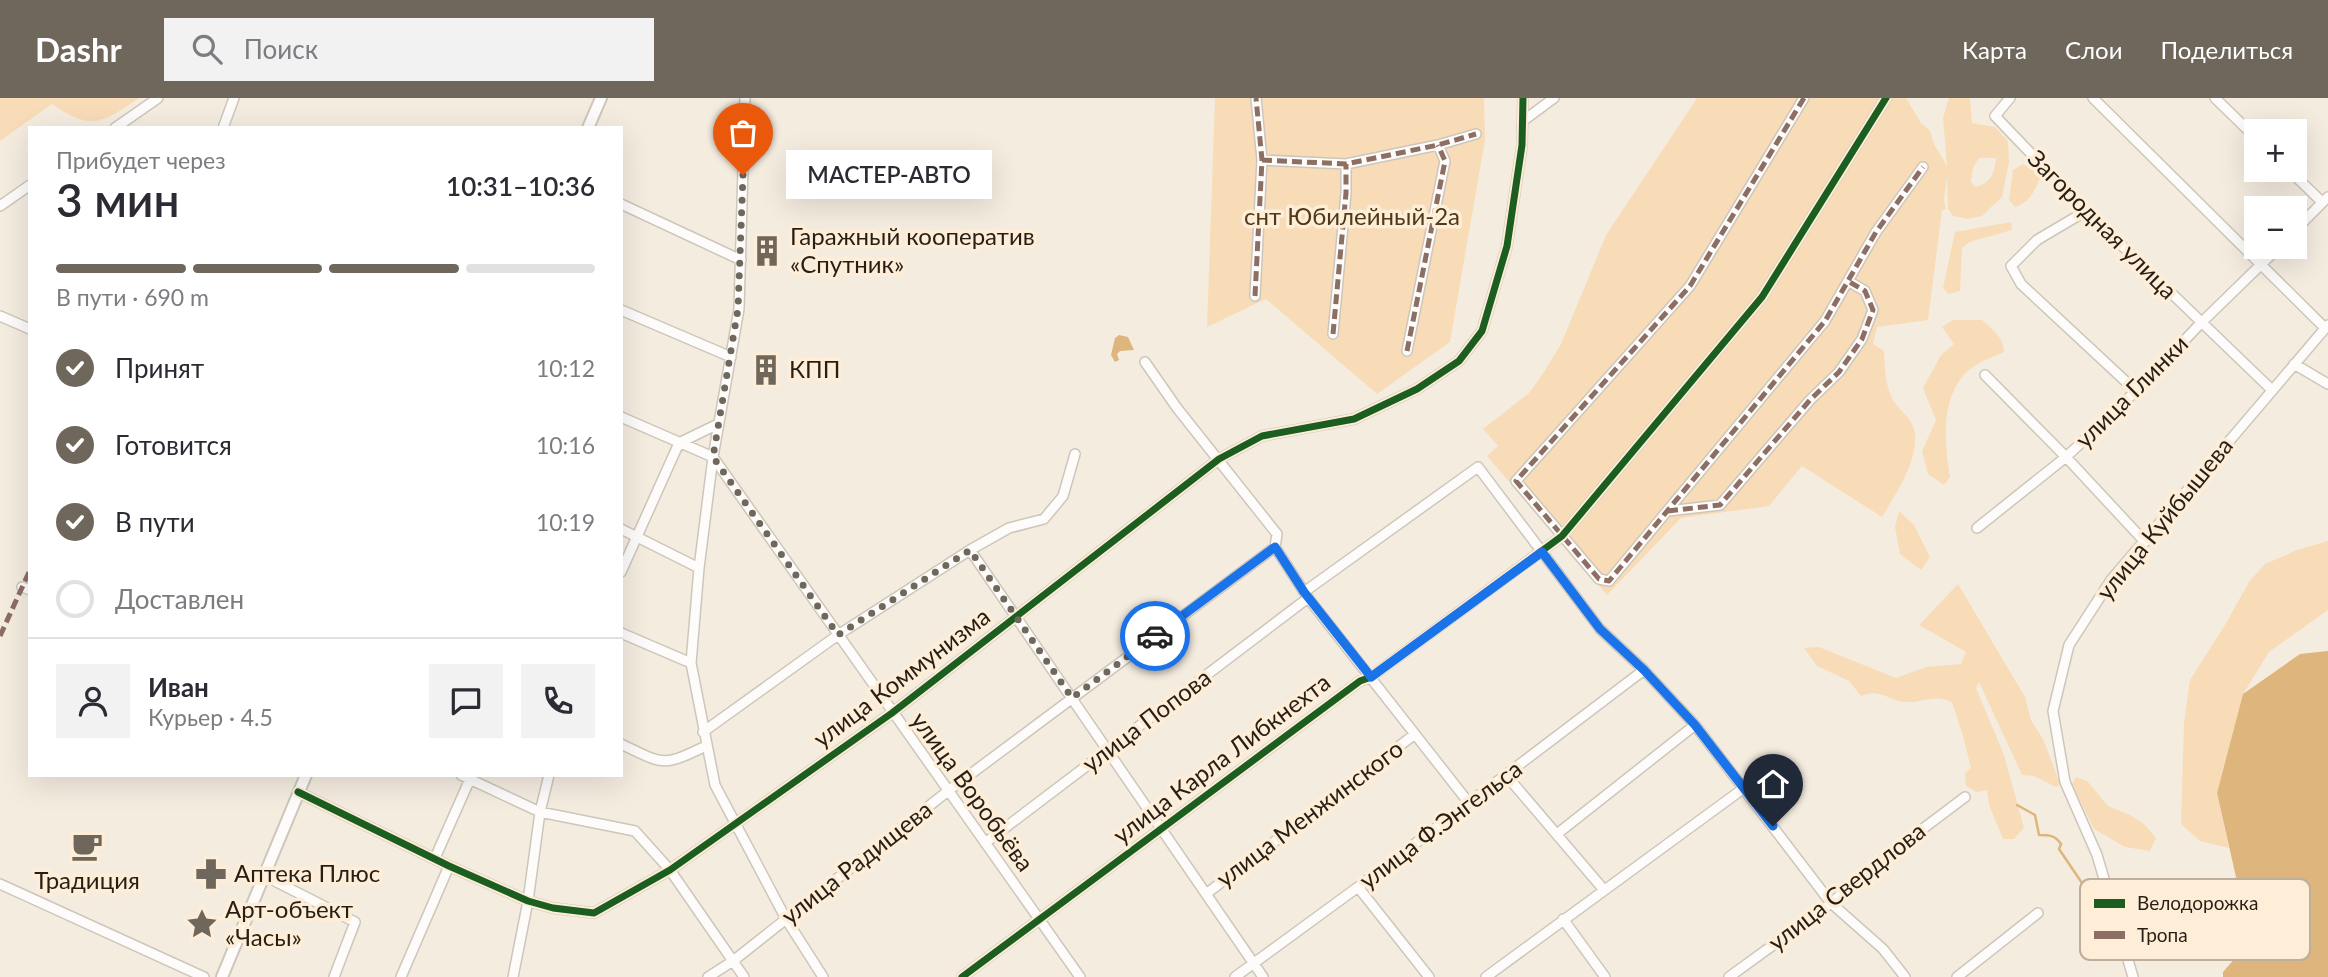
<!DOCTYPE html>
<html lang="ru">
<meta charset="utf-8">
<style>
:root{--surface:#fff;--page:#f2f2f3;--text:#2b2b33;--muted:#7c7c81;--line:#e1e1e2;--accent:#6f675c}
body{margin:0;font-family:Lato,sans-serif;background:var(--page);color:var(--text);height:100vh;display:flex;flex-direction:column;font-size:26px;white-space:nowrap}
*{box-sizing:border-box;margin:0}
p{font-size:23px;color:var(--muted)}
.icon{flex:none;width:38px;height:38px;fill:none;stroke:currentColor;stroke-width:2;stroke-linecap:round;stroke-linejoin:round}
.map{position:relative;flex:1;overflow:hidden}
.panel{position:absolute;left:28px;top:28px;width:595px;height:651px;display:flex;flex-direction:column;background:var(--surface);border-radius:0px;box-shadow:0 7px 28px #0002}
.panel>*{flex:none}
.fabs{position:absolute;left:2244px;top:21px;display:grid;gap:14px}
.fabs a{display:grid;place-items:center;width:63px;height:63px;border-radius:0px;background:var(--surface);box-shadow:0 7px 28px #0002;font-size:35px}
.pin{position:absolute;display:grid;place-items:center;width:60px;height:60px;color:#fff;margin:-72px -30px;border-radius:50% 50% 50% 0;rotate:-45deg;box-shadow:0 0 7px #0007}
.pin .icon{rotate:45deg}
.courier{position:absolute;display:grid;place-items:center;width:70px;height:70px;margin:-35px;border:5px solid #1a73e8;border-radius:50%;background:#fff;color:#222;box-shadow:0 2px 9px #0007}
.bubble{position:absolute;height:49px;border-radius:0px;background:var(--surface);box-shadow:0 7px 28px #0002;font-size:23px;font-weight:600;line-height:49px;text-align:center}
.headline em{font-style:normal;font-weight:600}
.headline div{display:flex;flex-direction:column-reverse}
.headline{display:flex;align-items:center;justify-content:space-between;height:119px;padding:0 28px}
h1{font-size:46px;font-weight:600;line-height:52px}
.bar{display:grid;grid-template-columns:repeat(4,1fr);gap:10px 7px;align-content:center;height:84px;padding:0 28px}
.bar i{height:9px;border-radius:5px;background:var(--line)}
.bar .on{background:var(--accent)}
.bar p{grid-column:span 4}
.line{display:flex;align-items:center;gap:18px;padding:0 28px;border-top:2px solid var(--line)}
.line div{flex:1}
.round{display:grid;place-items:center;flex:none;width:74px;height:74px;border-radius:0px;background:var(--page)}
ol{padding:0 28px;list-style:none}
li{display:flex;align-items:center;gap:21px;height:77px}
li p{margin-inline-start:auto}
li .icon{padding:7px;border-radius:50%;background:var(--accent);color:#fff;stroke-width:4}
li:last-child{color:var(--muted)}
li i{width:38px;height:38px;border:4px solid var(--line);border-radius:50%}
header{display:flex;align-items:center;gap:42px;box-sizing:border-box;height:98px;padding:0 35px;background:var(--accent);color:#fff}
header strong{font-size:33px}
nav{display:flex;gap:38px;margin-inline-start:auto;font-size:24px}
.search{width:490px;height:63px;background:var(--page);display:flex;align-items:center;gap:18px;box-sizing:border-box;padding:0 24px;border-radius:0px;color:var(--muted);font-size:26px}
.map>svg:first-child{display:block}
</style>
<header>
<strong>Dashr</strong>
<div class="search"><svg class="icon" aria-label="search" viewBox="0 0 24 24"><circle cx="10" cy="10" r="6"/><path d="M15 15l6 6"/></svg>Поиск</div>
<nav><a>Карта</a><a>Слои</a><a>Поделиться</a></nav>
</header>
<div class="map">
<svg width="2328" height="879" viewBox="0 0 2328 879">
<rect width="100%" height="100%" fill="#f5ece0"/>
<path fill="#f8dcb8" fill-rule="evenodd" d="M0 0H139C101 26 91 33 52 6L0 43Z
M1215 0H1484L1485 42 1450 244 1377 296 1266 201 1207 229Z
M1697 0H1906L1921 25 1930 33 1934 46 1947 68 1943 20 1949 0H1970L1972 25 1995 29 2008 43 2009 64 2002 99 1982 118 1967 121 1953 118 1948 111 1947 77 1944 102 1946 111 1942 112 1928 222 1877 229 1873 246 1884 253C1885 269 1885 288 1893 302 1898 311 1909 318 1913 328 1923 356 1896 396 1882 419L1802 368 1769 408 1681 420 1607 497 1487 358 1498 348 1483 331 1529 295 1544 274 1561 246 1606 137ZM1979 60H1996C1994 76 1992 84 1976 89L1971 84 1973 70Z
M2023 66 2041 78C2035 92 2031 104 2015 109L2009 102 2013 72Z
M2011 124 2012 132 1970 144 1962 150 1960 193 1949 196 1943 190 1955 134Z
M1953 222H1982C1992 231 2004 239 2004 254 1993 259 1979 264 1970 271 1940 296 1944 345 1950 379L1944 387 1928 376 1922 353 1936 322 1923 290 1941 257 1954 246 1942 229Z
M1899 413 1914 427 1930 459 1921 472 1900 456 1895 429Z
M2328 443V512L2269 554 2243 596 2217 695 2229 750 2200 743 2181 726 2184 625 2190 582 2225 527 2249 484 2265 466 2297 452Z
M1958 486 2025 599 2031 622 2043 641 2060 686 2056 689 2034 678 2022 677 1979 584 1976 590 2004 657 2024 730 2014 741H2003L1989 707 1987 692 1977 694 1966 688 1965 675 1971 670 1963 638 1952 604C1934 596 1926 604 1909 604 1889 605 1883 589 1861 598L1849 583 1817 568 1804 550 1819 549 1896 580 1926 569 1961 566 1966 554 1919 527Z
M2076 679 2087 683 2108 708 2130 717 2145 727 2156 740 2150 753 2125 749 2094 731 2072 686Z"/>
<path fill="#deb57c" d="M1119 237 1128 239 1134 252 1120 253 1117 256 1119 262 1115 264 1111 257 1115 240Z
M2328 553V879H2223V874L2243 851V810L2217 695 2243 596 2300 556Z"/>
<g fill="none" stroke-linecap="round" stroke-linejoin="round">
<path stroke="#deb57c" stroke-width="2.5" d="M2017 707 2035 717 2039 737C2049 737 2055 737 2061 746L2059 751 2086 791 2102 795
M2124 799 2153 806 2173 805 2235 781"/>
<defs>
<path id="minor" d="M745 0 739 211 713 359 699 470 691 565 715 687 786 821 823 879
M1804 0 1690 188 1516 383 1599 481 1609 483 1825 223 1876 134 1923 69
M2010 0 1995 18 2086 113 2272 292
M2093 0 2325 230
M2215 0 2256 40
M1523 23 1554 0
M115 30 158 0
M223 30 234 0
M1262 62 1346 66 1438 47 1476 36
M2289 72 2322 104
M621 106 741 162
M0 108 30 87
M2086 113 2037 142 2011 168 2021 186 2136 293
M2294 133 2328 99
M1255 198 1262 62 1256 0
M621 212 731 259
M0 218 30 231
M1333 236 1346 95V66
M1407 253 1445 63 1438 47
M1145 264 1177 310 1277 436 1275 449 1308 500 1469 705
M2294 266 2328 286
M1985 277 2066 359 2145 444
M621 319 713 359 1080 879
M1668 413 1720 407 1810 302 1839 274 1862 241 1873 212 1865 193 1848 183
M1977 430 2066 359 2136 293 2201 225 2279 149
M621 431 699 470
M970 452 1263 879
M621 474 679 345 718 326
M22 489 30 492
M1304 494 1478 369 1600 531 1644 572 1695 627 1831 805 1883 851 1905 879
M621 535 691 565
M703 634 838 537 970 452 1009 430 1044 421 1063 398 1075 356
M621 646C665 667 662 669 706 648
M461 677 540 714 635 733 670 772 744 879
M1506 677 1604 792
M298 694 449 768 528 803 553 810 594 815 670 772 892 615 1219 361 1262 338 1354 321 1417 291 1459 263 1482 233 1507 148 1522 47 1523 0
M1557 736 1695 627
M985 745 1308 500
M435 760 470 681
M263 777 355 824 334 879
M0 786 204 879
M1358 789 1429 879
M1206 796 1415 636
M1563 821 1605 879
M401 879 449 768
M513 879 528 803 540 714 549 677
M708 879 733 863 948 693 1275 449
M962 879 1360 583 1371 579 1562 438 1762 199 1886 0
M1235 879 1358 789 1644 572
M1486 879 1744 690
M1729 879 1831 805 1900 748 1965 699
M1957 879 2038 815
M2133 879 2097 757 2065 684 2053 613 2069 547 2111 482 2328 227"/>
<path id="tertiary" d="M588 30 601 0
M222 879 306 677"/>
</defs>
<use href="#minor" stroke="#cdc6bb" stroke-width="12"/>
<use href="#tertiary" stroke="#cdc6bb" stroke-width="14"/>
<use href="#minor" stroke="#fefcfa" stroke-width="9"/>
<use href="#tertiary" stroke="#fefcfa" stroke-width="10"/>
<path stroke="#8d6e63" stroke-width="5" stroke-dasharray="10 5" stroke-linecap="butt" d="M1804 0 1690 188 1516 383 1599 481 1609 483 1825 223 1876 134 1923 69
M1262 62 1346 66 1438 47 1476 36
M1255 198 1262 62 1256 0
M1333 236 1346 95V66
M1407 253 1445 63 1438 47
M1668 413 1720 407 1810 302 1839 274 1862 241 1873 212 1865 193 1848 183
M0 538 30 472"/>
<defs>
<path id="cycleway" d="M298 694 449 768 528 803 553 810 594 815 670 772 892 615 1219 361 1262 338 1354 321 1417 291 1459 263 1482 233 1507 148 1522 47 1523 0
M962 879 1360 583 1371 579 1562 438 1762 199 1886 0"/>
</defs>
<use href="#cycleway" stroke="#feedd7" stroke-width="11"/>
<use href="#cycleway" stroke="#1b5e20" stroke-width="7"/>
</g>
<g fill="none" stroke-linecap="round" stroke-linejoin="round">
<path stroke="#6f675c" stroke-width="7" stroke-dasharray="0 12.6" d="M743 77 738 211 713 359 838 537 970 452 1072 600 1155 538"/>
<path stroke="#1a73e8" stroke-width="9" d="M1155 538 1275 449 1304 494 1371 579 1542 454 1600 531 1644 572 1695 627 1773 728"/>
</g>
<defs>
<symbol id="building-bare" viewBox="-9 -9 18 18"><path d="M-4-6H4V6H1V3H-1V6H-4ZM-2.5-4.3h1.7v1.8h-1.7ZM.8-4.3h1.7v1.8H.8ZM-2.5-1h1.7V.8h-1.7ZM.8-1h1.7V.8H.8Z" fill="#6f675c" stroke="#feedd7" stroke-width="2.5" paint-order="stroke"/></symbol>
<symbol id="cafe-bare" viewBox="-9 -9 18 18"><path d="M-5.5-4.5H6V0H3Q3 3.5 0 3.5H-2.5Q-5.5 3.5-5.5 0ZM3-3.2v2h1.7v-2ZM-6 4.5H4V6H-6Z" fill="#6f675c" stroke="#feedd7" stroke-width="2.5" paint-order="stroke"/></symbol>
<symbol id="pharmacy-bare" viewBox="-9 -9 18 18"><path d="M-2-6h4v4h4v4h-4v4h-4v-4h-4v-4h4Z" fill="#6f675c" stroke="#feedd7" stroke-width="2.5" paint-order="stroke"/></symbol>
<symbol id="sight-bare" viewBox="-9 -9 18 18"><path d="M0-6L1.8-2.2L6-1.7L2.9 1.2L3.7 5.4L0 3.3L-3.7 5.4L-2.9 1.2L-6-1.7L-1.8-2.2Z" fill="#6f675c" stroke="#feedd7" stroke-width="2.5" paint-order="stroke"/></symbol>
</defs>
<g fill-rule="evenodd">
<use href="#building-bare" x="745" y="131" width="44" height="44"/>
<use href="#building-bare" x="744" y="250" width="44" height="44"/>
<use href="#cafe-bare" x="65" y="726" width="44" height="44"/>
<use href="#pharmacy-bare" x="189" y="754" width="44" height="44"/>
<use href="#sight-bare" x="180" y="804" width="44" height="44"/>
</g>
<g text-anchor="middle" stroke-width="7" stroke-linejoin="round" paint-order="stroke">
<g font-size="24" fill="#503918" stroke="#feedd7">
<text x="1352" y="127">снт Юбилейный-2а</text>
</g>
<g font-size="24" fill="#271f15" stroke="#feedd7">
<text transform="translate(2102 127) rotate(45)" y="8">Загородная улица</text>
<text transform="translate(2132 294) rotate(-45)" y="8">улица Глинки</text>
<text transform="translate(2165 421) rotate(-51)" y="8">улица Куйбышева</text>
<text transform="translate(902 580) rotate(-37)" y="8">улица Коммунизма</text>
<text transform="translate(1147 623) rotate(-37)" y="8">улица Попова</text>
<text transform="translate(1222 661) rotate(-37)" y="8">улица Карла Либкнехта</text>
<text transform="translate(972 694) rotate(54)" y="8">улица Воробьёва</text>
<text transform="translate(1310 716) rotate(-37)" y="8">улица Менжинского</text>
<text transform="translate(1441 727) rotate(-37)" y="8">улица Ф.Энгельса</text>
<text transform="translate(857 765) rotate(-38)" y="8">улица Радищева</text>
<text transform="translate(1847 789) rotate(-38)" y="8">улица Свердлова</text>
</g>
<g font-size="24" fill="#271f15" stroke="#feedd7" text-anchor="start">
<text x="790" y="147">Гаражный кооператив<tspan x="790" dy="28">«Спутник»</tspan></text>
<text x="789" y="280">КПП</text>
<text x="234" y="784">Аптека Плюс</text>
<text x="87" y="791" text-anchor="middle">Традиция</text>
<text x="225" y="820">Арт-объект<tspan x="225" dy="28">«Часы»</tspan></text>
</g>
</g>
<rect x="2080" y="781" width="230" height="81" rx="10" fill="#feedd7" stroke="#beaf9d" stroke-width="2"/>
<rect x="2094" y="801" width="31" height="9" fill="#1b5e20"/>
<rect x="2094" y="833" width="31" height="8" fill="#8d6e63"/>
<g font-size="19" fill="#271f15">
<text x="2137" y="812">Велодорожка</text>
<text x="2137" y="844">Тропа</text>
</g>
</svg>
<div class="fabs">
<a>+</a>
<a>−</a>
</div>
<div class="pin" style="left:743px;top:77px;background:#ea580c"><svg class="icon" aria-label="bag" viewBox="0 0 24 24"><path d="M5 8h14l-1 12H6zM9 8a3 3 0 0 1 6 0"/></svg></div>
<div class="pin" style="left:1773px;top:728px;background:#1f2937"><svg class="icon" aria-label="home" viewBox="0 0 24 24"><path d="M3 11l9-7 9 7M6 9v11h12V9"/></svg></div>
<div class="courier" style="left:1155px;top:538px"><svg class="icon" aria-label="car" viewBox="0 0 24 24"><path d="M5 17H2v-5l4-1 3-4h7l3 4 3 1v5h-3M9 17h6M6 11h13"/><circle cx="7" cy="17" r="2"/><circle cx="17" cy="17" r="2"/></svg></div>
<div class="bubble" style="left:786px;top:52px;width:206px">МАСТЕР-АВТО</div>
<section class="panel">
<div class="headline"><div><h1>3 мин</h1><p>Прибудет через</p></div><em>10:31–10:36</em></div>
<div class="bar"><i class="on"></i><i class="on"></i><i class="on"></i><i></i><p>В пути · 690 m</p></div>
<ol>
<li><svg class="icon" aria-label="check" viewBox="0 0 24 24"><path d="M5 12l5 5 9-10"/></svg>Принят<p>10:12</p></li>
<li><svg class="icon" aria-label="check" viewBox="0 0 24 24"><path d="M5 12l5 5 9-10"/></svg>Готовится<p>10:16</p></li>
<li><svg class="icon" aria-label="check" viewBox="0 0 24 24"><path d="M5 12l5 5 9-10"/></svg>В пути<p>10:19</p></li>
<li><i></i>Доставлен</li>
</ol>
<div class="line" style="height:126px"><a class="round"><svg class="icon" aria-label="person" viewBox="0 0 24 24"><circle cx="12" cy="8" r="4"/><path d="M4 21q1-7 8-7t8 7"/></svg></a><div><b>Иван</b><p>Курьер · 4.5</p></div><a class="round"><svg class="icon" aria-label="chat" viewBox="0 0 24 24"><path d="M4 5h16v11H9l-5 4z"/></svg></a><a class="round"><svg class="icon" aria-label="phone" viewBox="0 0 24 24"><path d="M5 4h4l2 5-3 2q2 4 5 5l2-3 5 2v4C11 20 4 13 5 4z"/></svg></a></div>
</section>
</div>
